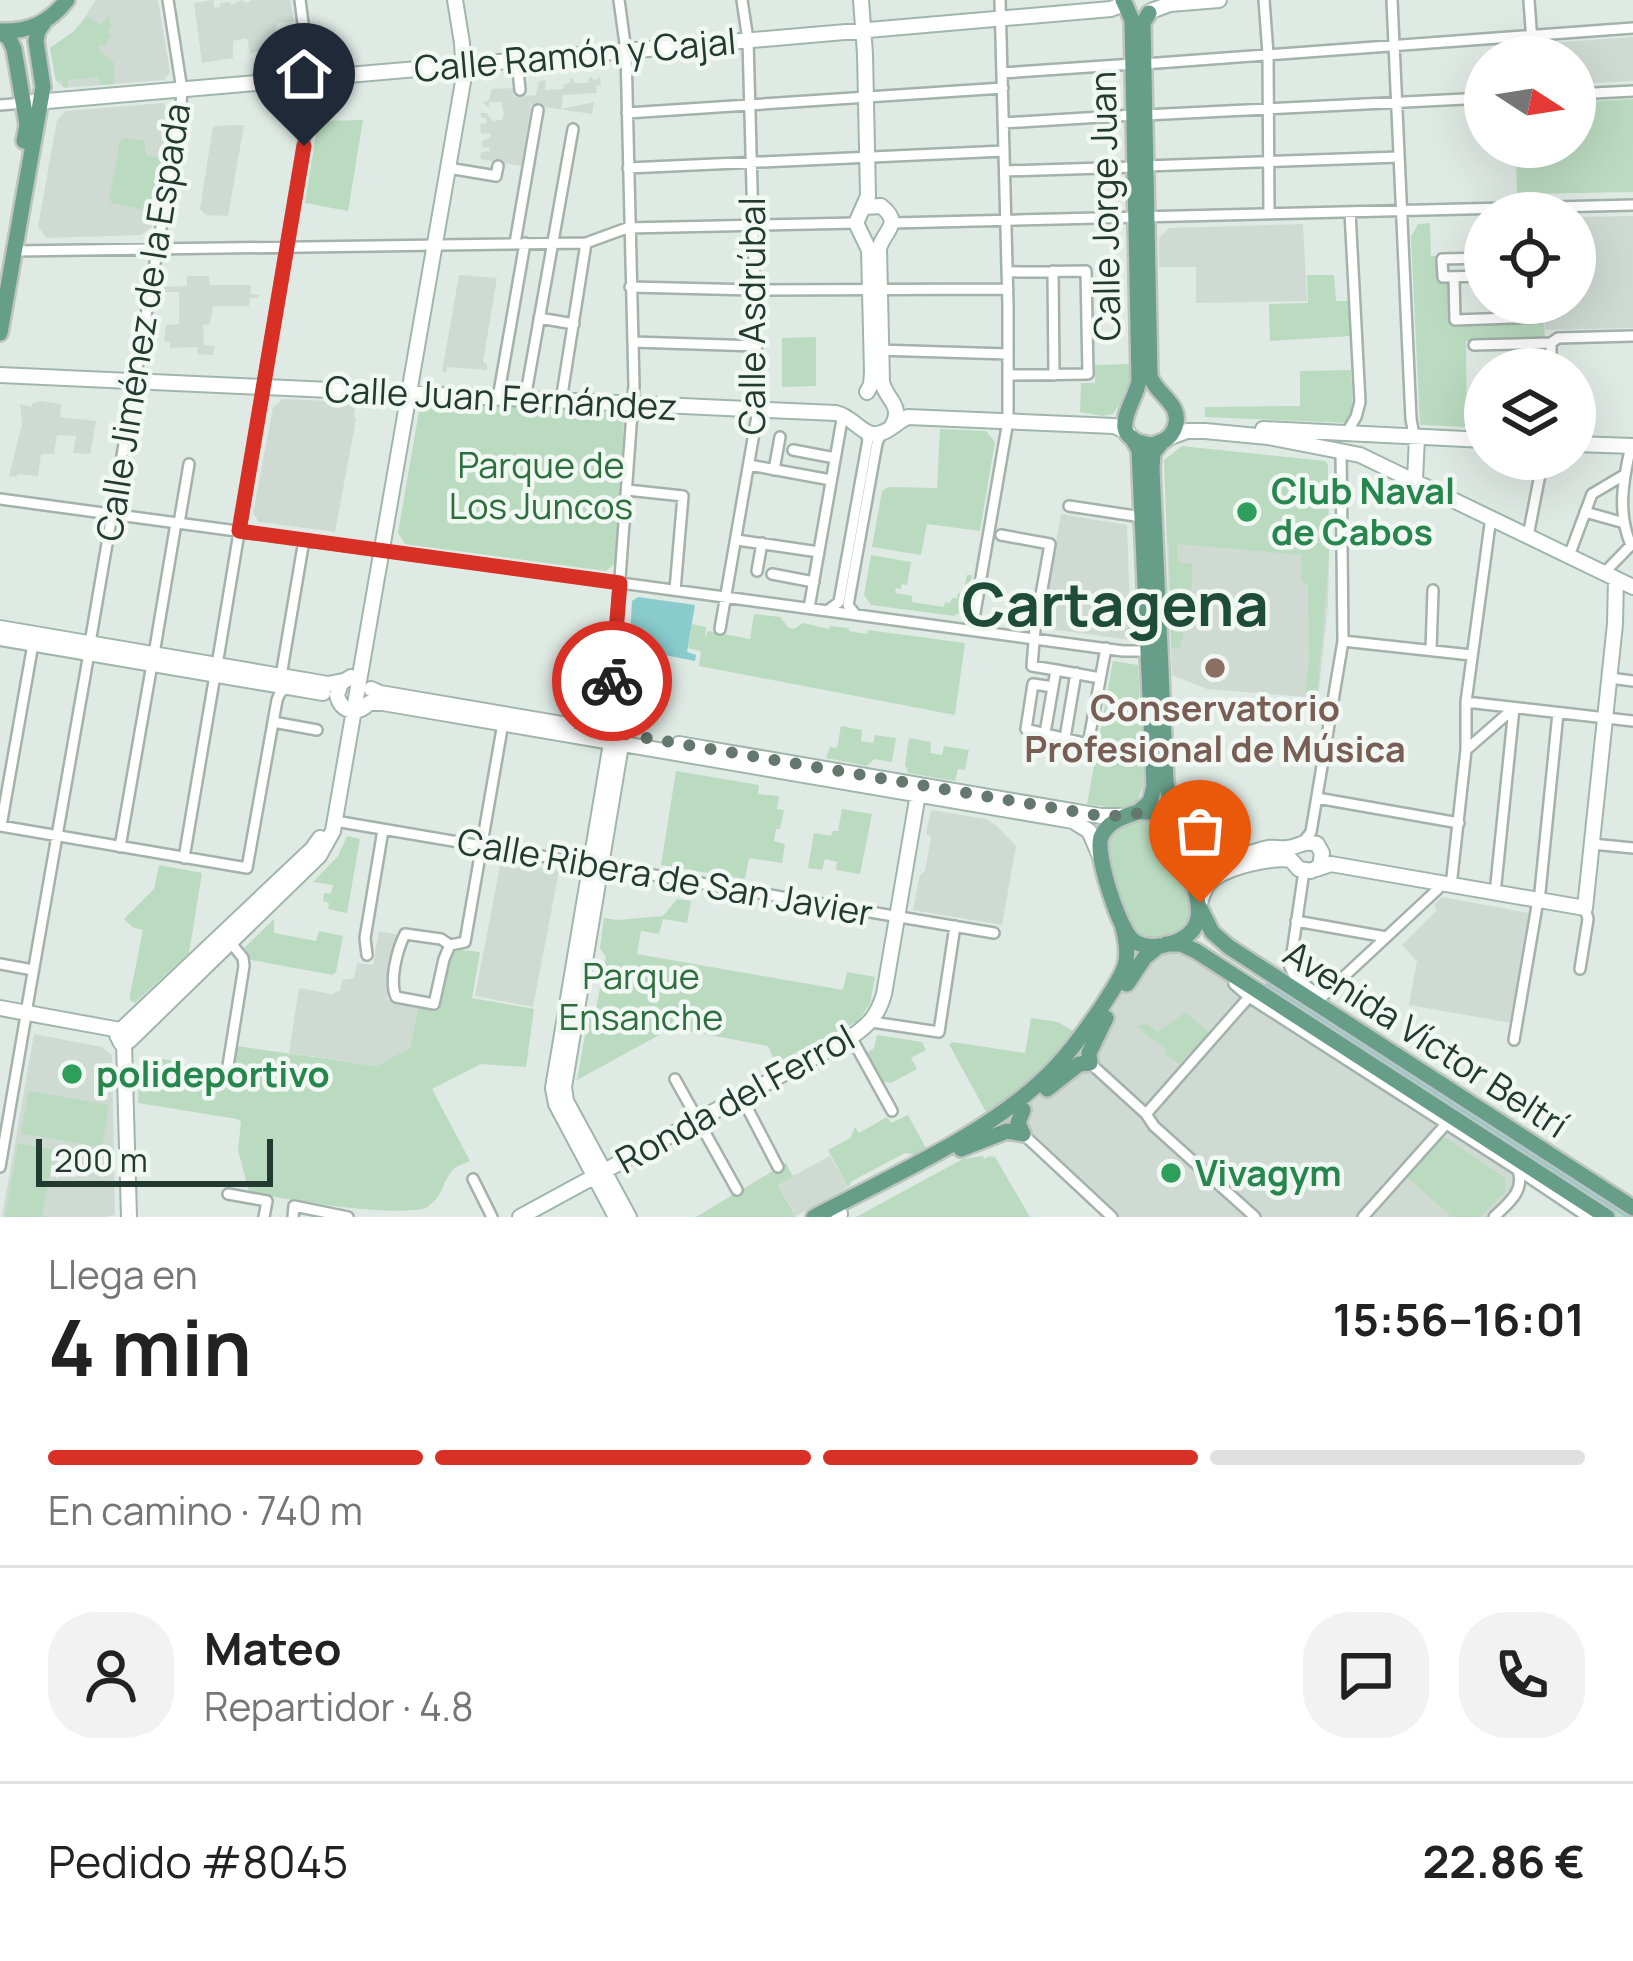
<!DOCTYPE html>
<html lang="es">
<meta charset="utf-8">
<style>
:root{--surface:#fff;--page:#f2f2f2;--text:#222;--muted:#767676;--line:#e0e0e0;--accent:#d93025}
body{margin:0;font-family:Manrope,sans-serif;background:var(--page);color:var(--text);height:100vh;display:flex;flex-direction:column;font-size:45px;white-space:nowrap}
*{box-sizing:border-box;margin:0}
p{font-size:39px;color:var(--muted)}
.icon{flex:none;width:66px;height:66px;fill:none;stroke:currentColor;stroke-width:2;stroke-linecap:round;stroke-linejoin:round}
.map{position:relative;height:1217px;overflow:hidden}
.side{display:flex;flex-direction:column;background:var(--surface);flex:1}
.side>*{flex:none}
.needle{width:78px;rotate:102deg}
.buttons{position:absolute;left:1464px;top:36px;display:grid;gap:24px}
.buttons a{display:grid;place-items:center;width:132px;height:132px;border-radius:50%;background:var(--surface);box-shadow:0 12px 48px #0002;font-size:60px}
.scale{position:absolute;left:36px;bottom:30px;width:237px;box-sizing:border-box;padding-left:12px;border:6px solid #223a30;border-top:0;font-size:33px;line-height:42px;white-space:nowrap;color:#223a30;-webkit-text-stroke:9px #f1f7f3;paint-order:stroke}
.pin{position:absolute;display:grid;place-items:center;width:102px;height:102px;color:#fff;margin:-123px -51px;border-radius:50% 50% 50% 0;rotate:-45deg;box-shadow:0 0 12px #0007}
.pin .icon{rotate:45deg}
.courier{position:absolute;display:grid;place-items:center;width:120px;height:120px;margin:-60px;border:9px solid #d93025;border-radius:50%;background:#fff;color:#222;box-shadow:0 3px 15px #0007}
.head em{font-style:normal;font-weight:700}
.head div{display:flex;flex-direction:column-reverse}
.head{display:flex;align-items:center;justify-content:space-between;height:204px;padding:0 48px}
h1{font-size:78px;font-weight:700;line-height:90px}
.bar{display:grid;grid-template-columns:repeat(4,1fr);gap:18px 12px;align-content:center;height:144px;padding:0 48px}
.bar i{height:15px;border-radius:9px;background:var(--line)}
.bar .active{background:var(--accent)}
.bar p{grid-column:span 4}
.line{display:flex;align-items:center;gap:30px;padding:0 48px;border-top:3px solid var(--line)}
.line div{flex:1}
.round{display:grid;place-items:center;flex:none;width:126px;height:126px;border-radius:48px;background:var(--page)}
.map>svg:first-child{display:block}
</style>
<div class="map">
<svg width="1633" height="1217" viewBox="0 0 1633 1217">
<rect width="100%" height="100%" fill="#e0eae5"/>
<path fill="#cfdad3" d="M96 0H158L170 72 164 80 64 88 56 81 50 48 78 28Z
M213 0 215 8 220 7V3L230 2 231 5 242 0 247 3 252 0H290L294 21 277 23 276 29 279 49 286 53 274 55V48H267L250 54 247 38 233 41V58L202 63 194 3Z
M1633 37V81L1575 84V57H1538V52L1545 43Z
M589 77H592L594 81 600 77 601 85 596 86 597 93 563 95 561 109 594 102 592 114 531 105 521 166 480 159 481 152 490 151 489 147 483 148 482 141 491 137 490 133 481 134 480 124 487 123 486 118H482L480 113H486L493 121 502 120 504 114 501 102H490L488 108 483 102 489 100 492 89 513 88 514 97 536 95 539 81 546 80 545 90 563 89 564 84 570 83V78H573L574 83H588Z
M163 103 172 113 152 227 141 235 47 238 38 227 57 120 66 111Z
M244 125 228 216 206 215 200 209 213 126Z
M1633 216V328L1545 330 1544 303H1575V217Z
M1303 224 1307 301 1196 303V267H1159V238L1169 228Z
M459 275 497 278 483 362 487 364V370L447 367 446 373 442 372Z
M187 276H209L210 285H251L250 294 259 295V298H250L249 306H213L210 324 203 325 204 345 215 346 213 355 197 354 198 347 170 348V342L164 341 166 325 179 324V292H160L161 287 187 286Z
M283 399 356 402 354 417 356 419 335 532 259 522 253 513 273 407Z
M41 401 61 404 60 417 96 421 90 454 73 453 76 436 57 435 54 454H41L38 476 18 474 16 477 9 476 22 424 20 404 31 407 33 403Z
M1061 514 1127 525 1131 640 1049 629 1050 621 1042 620Z
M1167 543 1329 557 1328 604 1318 698 1207 689 1172 675Z
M931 810 986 819 996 825 1016 846 1002 925 913 910 920 875 925 871 931 837 926 833Z
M501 861 559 871 533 1007 475 996Z
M1442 897 1529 913 1511 1023 1409 1005 1417 961 1402 945 1437 910 1434 905Z
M379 931 399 935 387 1000 419 1005 410 1048 376 1066 289 1053 299 988 332 994 340 990 342 980 354 978 357 963 373 965Z
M1176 943 1518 1170 1520 1185 1494 1217H1112L1023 1134V1110L1077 1066 1145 957Z
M34 1034 102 1047 112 1055 115 1215 104 1217H2Z
M830 1156 848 1187 796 1216 778 1184Z"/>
<path fill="#badbbf" d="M87 16 100 25 109 16 111 26 107 33 111 36 105 46 99 45 98 49 114 63V84L100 85 98 77 68 80V87L64 88 62 80 56 81 50 48 73 32Z
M1633 99V192L1517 194 1516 154 1521 153V147H1575V102Z
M363 120 348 211 305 203 318 121Z
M126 138 144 141 146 156 164 159 159 192H155L151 211 112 203 109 199 120 141Z
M1430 223 1431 256H1440V280H1452L1454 321 1544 319 1545 340 1466 341 1467 427 1420 425 1411 237 1418 224Z
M1307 275H1334L1336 301H1349L1351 336 1270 341 1269 304 1308 303Z
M816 337V386L782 387V338Z
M1130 364 1129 390 1113 414 1103 416 1080 412 1081 383H1095V365Z
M1351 370 1353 410 1348 423 1205 417V407L1300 406V371Z
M430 403 616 412 624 420 615 563 606 571 405 544 398 533 419 411Z
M940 429 986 431 995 442 980 531 927 524 921 555 872 547 882 491 888 487 937 488Z
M1182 446 1325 461 1328 465 1329 557 1317 698 1305 696 1309 662 1308 584 1301 581 1302 555 1177 544 1178 562 1192 564C1193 592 1186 620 1180 648L1171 649 1169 544 1167 543 1164 460Z
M871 555 911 562 907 585 902 584 901 589 896 588 895 593 912 596V602L944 607 945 602 950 603 952 598H957L958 593 963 594 967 575H972L966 608 954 616 871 605 864 595Z
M754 614 780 617 789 628 794 629 803 623 829 629 830 626 849 628V631L867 634 868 630 965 643 955 715 699 666 701 651 688 648 692 624 706 627 705 638 708 631 750 639Z
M1113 661 1138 665 1144 785 1136 803 1122 809 1087 804Z
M841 726 862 730 861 741 873 743 875 735 896 738 892 762 874 759 867 766 826 758 830 747 837 748Z
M909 738 931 742 930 753 942 755 944 746 969 750 965 770 958 769 955 781 908 773 905 764Z
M676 771 759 785 758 794 779 796 777 809 784 810 780 829H776L774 841 785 844 782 863 749 858 745 879 661 865Z
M842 809 872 814 860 874 836 870 837 862 825 859 822 870 808 868 814 833 831 836 833 831H838Z
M1120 818H1164L1200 903 1186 936 1138 943 1099 849Z
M347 836 360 839 347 913 328 909 329 903 323 901 324 893 331 894 333 885 313 882 338 856Z
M159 865 202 873 189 953 135 1003 130 1000V995L143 930 132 927 124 919 154 889Z
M677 899 691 901 687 923 663 919 659 934 641 931 637 954 843 990 847 972 875 977 870 1004 858 1021 776 1063 768 1046 672 1028 577 1080 589 1013 596 1009 606 957 600 948 604 918 617 920 663 916Z
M274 919V933L316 941 319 931 343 936 336 972 333 975 251 960 244 948Z
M454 949 480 952 472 998 534 1009 526 1067 481 1064 432 1089 470 1161C464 1164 457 1165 453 1170 442 1181 445 1195 426 1208 390 1217 292 1201 249 1192L238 1150 241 1122 237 1119 138 1103 140 1061C164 1053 188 1067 211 1072L213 1068 232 1072 237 1046 376 1066 410 1048 419 1005 439 1008 448 959Z
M1276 978 1633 1208V1217H1607L1279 1005 1282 998 1269 989Z
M1186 1012 1209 1033 1179 1064 1164 1053 1166 1049 1136 1026 1148 1024 1157 1032Z
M1031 1018 1058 1022 1075 1032 1032 1080 987 1114 949 1044 953 1042 1025 1053Z
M877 1035 922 1042 926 1050 911 1058 917 1069 891 1083 882 1081 867 1053 874 1048Z
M29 1091 109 1105 102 1148 21 1133Z
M908 1115 926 1148 914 1154 905 1153 852 1181 848 1187 828 1150 850 1138 855 1127 859 1133 887 1117 891 1123Z
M1441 1138H1446L1505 1178V1192L1480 1217H1452L1407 1177Z
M18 1143 54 1150 42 1217H5Z
M983 1156 984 1159 990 1156 995 1157 1030 1217H856L963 1159Z
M786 1163 793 1176 778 1185 796 1217H696Z"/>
<path fill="#8accce" d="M638 597 695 605 687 652 696 655 695 661 649 652 651 641 630 637 632 601Z"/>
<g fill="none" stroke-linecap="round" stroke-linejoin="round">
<path stroke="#8accce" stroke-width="3" d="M1267 984 1628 1217"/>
<defs>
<path id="street" d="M1264 0 1268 54 1269 214
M1392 0 1411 419 1414 435
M1529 0 1533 57
M517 61 520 90
M1144 64 1633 28
M1002 73 1133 64
M1575 94 1633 91
M0 105 24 103
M627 113 1003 88
M1145 115 1485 98
M1003 123 1134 115
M1146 166 1399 157
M448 168 496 176 498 166
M628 168 1004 151
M1005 171 1135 167
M892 223 1633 205
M515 243 538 110
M15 251 586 243 627 228 856 223
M1485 258 1442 259 1443 277 1485 276
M1053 271 1054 375
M1007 272 1086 271 1088 374 1008 375
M1454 277 1455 320 1539 317V303
M630 287 755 290 1008 289
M539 318 574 324
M633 342 757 346
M1551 343V369
M1474 345 1551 343 1558 338 1633 336
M877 350 1008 354
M498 398 525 243
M525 399 573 129
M561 401 586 243
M1347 432 1356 417 1360 402 1350 212
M793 450 835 458
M749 465 831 480
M774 470 780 437
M627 490 683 496 675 590
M0 499 1123 651H1148
M1069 506 1142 517
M1585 512 1621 522
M179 523 189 464
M1001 535 1050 544 1035 629 1032 666 1056 670 1053 687 1033 684 1026 729 1088 744 1106 648
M1528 536 1543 459
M737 540 819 552
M1569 556 1592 494 1624 475
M757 571 762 543
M1604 573 1631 545C1617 513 1623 480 1631 446
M772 574 814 582
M809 608 843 414
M827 611 839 602 868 440 866 433
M856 615 848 605 877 443 881 434
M720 629 758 410 748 40 742 0
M972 630 1008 421V305L1000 0
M1343 641 1471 655
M90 643 180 117 182 90 168 0
M1431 650 1433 590
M154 654 176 523
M217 665 312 93 300 0
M1056 670 1100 678
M281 676 304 540
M1610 678 1633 681
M1466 702 1633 721
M273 722 317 730
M612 732 610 716 634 385 626 51 619 0
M1045 733 1053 687
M1065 738 1076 673
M1466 750 1514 708
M1317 798 1459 823
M335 821 994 933
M0 826 247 868 277 700 280 693 287 687
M1 826 33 644
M1303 842 1311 832 1343 641 1341 451
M1592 844 1633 848
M120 847 152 664
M184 858 215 675
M1304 871 1290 967 1295 978 1322 997 1438 889 1439 883
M1452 877 1466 750V702L1491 517
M1496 884 1514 708
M1540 892 1558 713
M1296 921 1386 937
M450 945 444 959 434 1004 396 997C389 981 397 950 405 934L441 939 450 945 465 942 503 723
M367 955 365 938 383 830
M0 964 33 970
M1580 969 1588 919 1585 908
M1234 984 1249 997 1518 1170C1525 1192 1508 1203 1494 1217
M26 1013 89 653
M872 1022 939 1032 955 926
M851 1037 892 1111
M1514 1040 1538 900
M1090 1063 1146 1114 1154 1126 1255 1217
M227 1072 244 966 243 958 231 943
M675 1079 737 1190
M741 1096 778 1167
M1146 1114 1249 997
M1023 1134 1112 1217
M0 1167 25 1021
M1518 1170 1588 1217
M473 1179 492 1217
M228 1194 267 1201 264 1217
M293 1217 294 1206 348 1217
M1363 1217 1446 1124"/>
<path id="secondary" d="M861 0 865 54 868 196 856 223 869 250 872 372 871 385 867 392
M1151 11 1170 4 1219 0
M24 103 1111 9 1118 6 1122 0
M865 207 881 206C904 224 883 231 879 249L882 382C886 400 904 405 892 426
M0 375 836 413C855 417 863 439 881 433 891 430 898 421 908 417L1114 426 1128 432
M1263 429 1485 440
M1168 438 1187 431H1205L1268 437 1360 455 1633 587
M1575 444 1633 446
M1415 480 1417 437
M0 628 328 684 343 681
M0 638 323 693
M351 677 341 683 337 695C341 712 357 716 369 703H383L1073 821 1089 831 1099 854
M371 689 380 693 568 725
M612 737 553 1088 556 1104 616 1217
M622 739 564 1087 566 1101 629 1217
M679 744 1101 816H1124
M1183 848C1208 878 1237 854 1268 848 1274 847 1281 849 1288 848 1301 846 1303 840 1317 844L1322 853 1320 866 1311 871 1299 869 1291 860C1272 857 1231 866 1215 878 1206 884 1203 893 1200 903
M1316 869 1331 864 1585 908 1615 624 1616 579
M0 1008 120 1030
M123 1028 312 849 320 838
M132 1036 126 1028 120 1030 117 1035 121 1043 129 1041 319 856 333 831 464 76 462 43 455 0
M124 1043 129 1217
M520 1217 851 1037C869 1025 878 1015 884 994L918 794
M839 1217 840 1214"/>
<path id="primary" d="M1123 0 1132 20 1139 381C1134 406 1103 438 1152 445 1162 442 1171 439 1175 427 1183 404 1156 395 1150 376L1143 23 1149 13
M0 31C29 32 49 23 67 0
M0 32 9 38 14 49 27 125 24 141
M0 333 43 87 36 41 38 31 44 22
M1132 438 1139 450 1154 786 1150 802 1138 812
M1162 442 1153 453 1152 469 1166 783 1178 836
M1138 812C1151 811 1163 814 1172 824 1181 835 1184 854 1188 867 1200 904 1212 936 1161 946 1152 947 1141 946 1134 941 1119 931 1095 854 1101 837 1108 821 1123 817 1138 812Z
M1200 908 1212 932 1229 947 1633 1208
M1166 944H1181L1196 951 1607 1217
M1127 984 1145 957 1159 946
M1047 1089 1079 1064 1090 1063 1089 1053 1106 1018
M961 1149 1007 1131 1023 1134 1018 1123 1023 1110
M814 1217C885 1179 979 1138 1038 1084 1064 1061 1084 1033 1103 1005 1122 974 1133 966 1123 928"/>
</defs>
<use href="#street" stroke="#a3b2ab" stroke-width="14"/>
<use href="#secondary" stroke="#a0b6ab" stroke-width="18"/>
<use href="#primary" stroke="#bdc4c1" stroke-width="20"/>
<use href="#street" stroke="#fff" stroke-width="9"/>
<use href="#secondary" stroke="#fff" stroke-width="14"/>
<use href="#primary" stroke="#679e89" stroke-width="15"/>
</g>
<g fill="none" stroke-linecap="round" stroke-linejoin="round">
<path stroke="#64786f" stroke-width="12" stroke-dasharray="0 21.6" d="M612 681 610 716 612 732 1101 816C1130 818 1155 802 1175 830L1200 903"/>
<path stroke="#d93025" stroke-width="15" d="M304 146 239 531 620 583 612 681"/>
</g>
<g fill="#2e9e5b" stroke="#f1f7f3" stroke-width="4.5">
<circle cx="1247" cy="512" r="12"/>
<circle cx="72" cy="1074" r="12"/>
<circle cx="1171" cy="1173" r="12"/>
</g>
<circle fill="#8d6e63" stroke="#f1f7f3" stroke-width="4.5" cx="1215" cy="668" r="12"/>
<g text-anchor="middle" stroke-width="9" stroke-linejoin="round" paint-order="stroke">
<g font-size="36" fill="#223a30" stroke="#f1f7f3">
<text transform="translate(575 55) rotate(-5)" y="13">Calle Ramón y Cajal</text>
<text transform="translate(1105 206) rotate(-91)" y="13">Calle Jorge Juan</text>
<text transform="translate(752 316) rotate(-90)" y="13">Calle Asdrúbal</text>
<text transform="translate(143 322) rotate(-81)" y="13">Calle Jiménez de la Espada</text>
<text transform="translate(501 398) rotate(3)" y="13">Calle Juan Fernández</text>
<text transform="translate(665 877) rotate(10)" y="13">Calle Ribera de San Javier</text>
<text transform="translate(1426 1039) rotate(33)" y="13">Avenida Víctor Beltrí</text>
<text transform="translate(735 1099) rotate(-29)" y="13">Ronda del Ferrol</text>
</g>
<g font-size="36" fill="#2e6f3f" stroke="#f1f7f3">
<text x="541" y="478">Parque de<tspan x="541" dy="41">Los Juncos</tspan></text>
<text x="641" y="989">Parque<tspan x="641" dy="41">Ensanche</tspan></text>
</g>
<g font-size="36" font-weight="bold" fill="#27864d" stroke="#f1f7f3" text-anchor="start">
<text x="1271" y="504">Club Naval<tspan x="1271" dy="41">de Cabos</tspan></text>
<text x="96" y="1087">polideportivo</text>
<text x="1195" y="1186">Vivagym</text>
</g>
<g font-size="36" font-weight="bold" fill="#785e54" stroke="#f1f7f3">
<text x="1215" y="721">Conservatorio<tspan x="1215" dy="41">Profesional de Música</tspan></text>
</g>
<g font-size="60" font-weight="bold" fill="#1f4b3b" stroke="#f1f7f3">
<text x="1115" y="626">Cartagena</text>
</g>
</g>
</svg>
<div class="buttons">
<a><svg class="needle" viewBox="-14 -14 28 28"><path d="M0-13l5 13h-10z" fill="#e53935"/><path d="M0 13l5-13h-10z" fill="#767676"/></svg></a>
<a><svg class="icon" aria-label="locate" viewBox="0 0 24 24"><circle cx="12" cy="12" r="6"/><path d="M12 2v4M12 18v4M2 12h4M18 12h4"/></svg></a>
<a><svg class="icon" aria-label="layers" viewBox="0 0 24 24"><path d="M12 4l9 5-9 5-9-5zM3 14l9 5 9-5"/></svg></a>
</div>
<div class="scale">200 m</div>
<div class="pin" style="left:1200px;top:903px;background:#ea580c"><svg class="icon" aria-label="bag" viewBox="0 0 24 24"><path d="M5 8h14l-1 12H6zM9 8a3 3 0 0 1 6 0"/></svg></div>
<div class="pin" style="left:304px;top:146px;background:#1f2937"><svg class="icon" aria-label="home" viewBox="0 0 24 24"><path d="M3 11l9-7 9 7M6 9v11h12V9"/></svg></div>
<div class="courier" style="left:612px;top:681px"><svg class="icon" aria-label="bike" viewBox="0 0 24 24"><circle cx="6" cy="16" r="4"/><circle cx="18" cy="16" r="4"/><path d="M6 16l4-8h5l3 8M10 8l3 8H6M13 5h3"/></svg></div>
</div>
<section class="side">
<div class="head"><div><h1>4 min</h1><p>Llega en</p></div><em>15:56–16:01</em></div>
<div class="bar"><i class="active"></i><i class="active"></i><i class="active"></i><i></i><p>En camino · 740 m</p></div>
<div class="line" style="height:216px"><a class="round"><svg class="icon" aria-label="person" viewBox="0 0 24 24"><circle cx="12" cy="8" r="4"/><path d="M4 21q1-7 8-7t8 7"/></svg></a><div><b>Mateo</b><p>Repartidor · 4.8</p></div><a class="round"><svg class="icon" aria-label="chat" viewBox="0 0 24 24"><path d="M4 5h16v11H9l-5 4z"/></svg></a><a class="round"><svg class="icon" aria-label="phone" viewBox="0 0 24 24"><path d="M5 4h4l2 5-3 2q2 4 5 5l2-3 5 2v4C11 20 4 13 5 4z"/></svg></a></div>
<div class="line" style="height:156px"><div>Pedido #8045</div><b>22.86 €</b></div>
</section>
